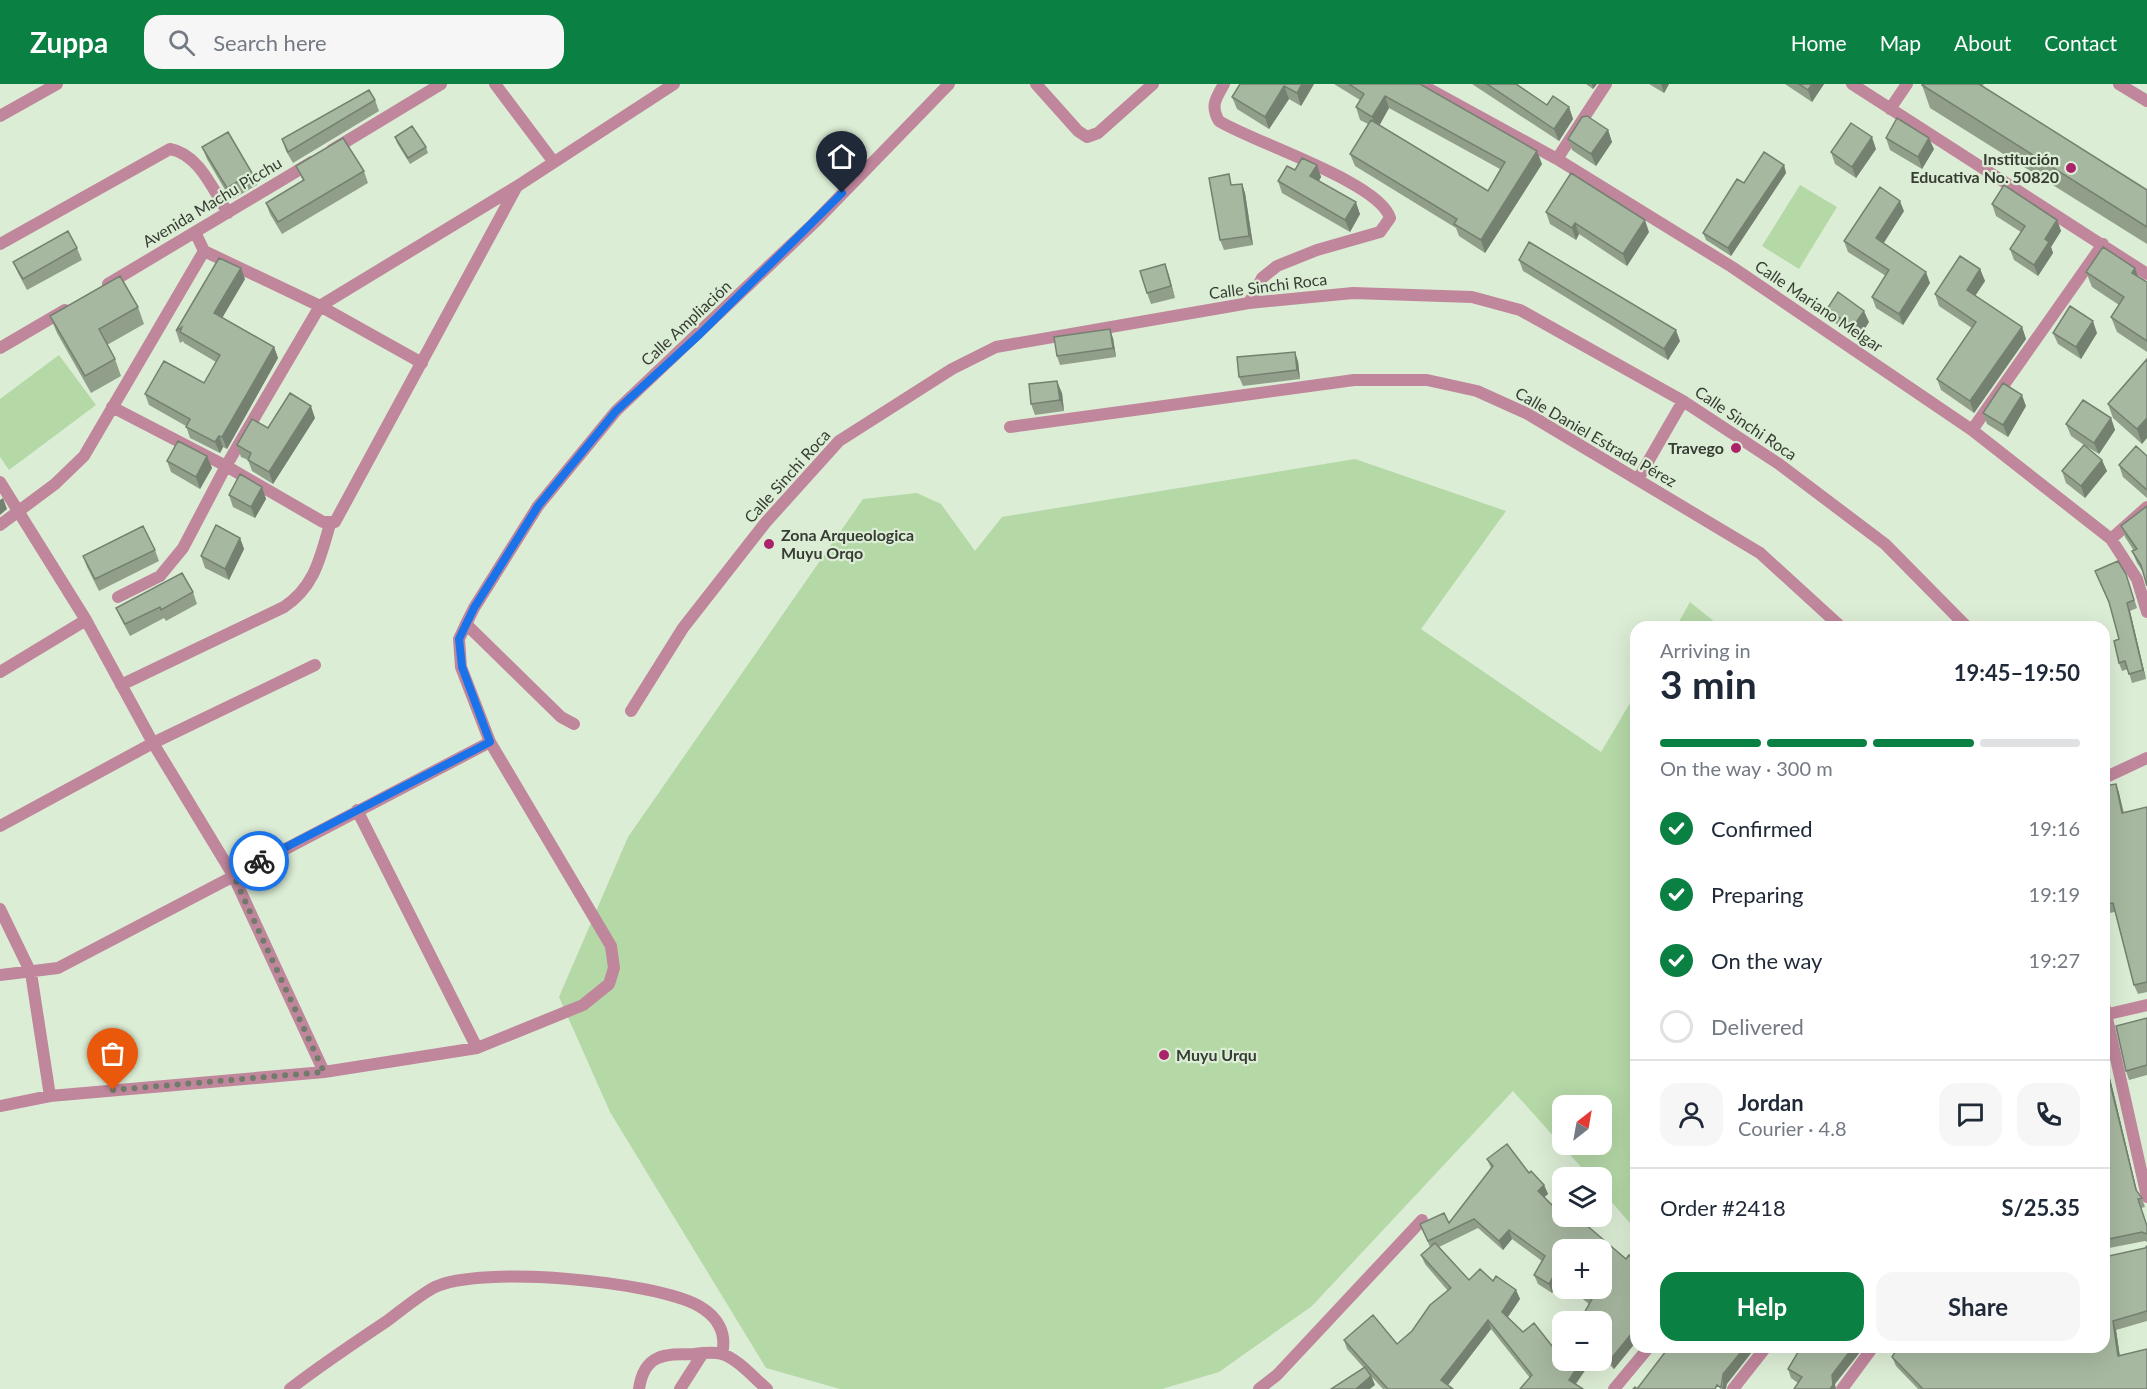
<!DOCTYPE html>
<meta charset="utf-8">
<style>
:root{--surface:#fff;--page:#f6f6f7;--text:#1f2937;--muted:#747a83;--line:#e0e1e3;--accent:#0b8043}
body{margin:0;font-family:Lato,sans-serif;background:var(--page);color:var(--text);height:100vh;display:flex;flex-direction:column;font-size:22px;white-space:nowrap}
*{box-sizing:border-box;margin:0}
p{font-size:20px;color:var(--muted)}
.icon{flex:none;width:33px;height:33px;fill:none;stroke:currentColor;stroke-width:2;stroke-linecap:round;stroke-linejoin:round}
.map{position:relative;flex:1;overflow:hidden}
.details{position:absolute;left:1630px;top:537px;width:480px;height:732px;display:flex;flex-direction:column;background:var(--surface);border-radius:18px;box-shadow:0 6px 24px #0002}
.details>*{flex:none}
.needle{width:39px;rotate:31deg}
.buttons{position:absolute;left:1552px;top:1011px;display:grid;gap:12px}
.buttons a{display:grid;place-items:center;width:60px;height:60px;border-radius:12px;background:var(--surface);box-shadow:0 6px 24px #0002;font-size:30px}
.pin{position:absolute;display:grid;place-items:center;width:51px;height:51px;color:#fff;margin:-62px -26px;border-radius:50% 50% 50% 0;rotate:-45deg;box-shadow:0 0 6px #0007}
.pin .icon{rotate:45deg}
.courier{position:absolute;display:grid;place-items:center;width:60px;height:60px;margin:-30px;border:4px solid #1a73e8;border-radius:50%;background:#fff;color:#222;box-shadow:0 2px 8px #0007}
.headline em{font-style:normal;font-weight:700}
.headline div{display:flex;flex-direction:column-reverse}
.headline{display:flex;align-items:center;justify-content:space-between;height:102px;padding:0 30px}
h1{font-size:39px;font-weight:700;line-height:45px}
.bar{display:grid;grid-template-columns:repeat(4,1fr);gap:9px 6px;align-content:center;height:72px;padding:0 30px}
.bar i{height:8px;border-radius:4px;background:var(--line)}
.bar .current{background:var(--accent)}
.bar p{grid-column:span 4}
.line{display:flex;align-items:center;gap:15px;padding:0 30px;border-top:2px solid var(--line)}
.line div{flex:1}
.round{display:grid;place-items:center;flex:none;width:63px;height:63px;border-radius:18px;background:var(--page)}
ol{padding:0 30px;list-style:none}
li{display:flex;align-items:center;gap:18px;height:66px}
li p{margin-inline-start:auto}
li .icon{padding:6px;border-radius:50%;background:var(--accent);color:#fff;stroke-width:4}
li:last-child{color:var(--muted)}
li i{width:33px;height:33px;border:3px solid var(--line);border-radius:50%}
.action{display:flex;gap:12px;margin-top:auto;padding:12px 30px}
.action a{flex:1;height:69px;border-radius:18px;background:var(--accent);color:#fff;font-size:24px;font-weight:700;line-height:69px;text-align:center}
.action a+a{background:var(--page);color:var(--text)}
header{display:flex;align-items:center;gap:36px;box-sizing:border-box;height:84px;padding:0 30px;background:var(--accent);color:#fff}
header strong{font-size:28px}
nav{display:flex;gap:33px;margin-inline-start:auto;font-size:21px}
.search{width:420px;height:54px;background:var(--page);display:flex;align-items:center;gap:15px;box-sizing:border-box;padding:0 21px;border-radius:18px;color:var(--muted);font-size:22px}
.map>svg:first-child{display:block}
</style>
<header>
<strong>Zuppa</strong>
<div class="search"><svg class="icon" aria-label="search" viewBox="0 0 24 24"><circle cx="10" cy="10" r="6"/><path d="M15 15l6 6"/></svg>Search here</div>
<nav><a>Home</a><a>Map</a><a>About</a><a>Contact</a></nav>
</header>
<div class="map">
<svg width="2147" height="1305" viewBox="0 0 2147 1305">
<rect width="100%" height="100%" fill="#dcedd5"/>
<path fill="#b5d8a7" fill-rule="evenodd" d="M1800 101 1837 123 1799 185 1762 162Z
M59 271 96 321 9 386 0 373V315Z
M1355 375 1506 427 1421 545 1601 668 1636 609V1146L1602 1107V1094L1590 1093 1513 1007 1312 1222 1219 1288 1162 1305H840L766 1284 610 1028 559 913 628 753 863 415 917 409 941 420 975 467 1002 433ZM1563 1022H1602V1060H1563Z
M1690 518 1721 543H1676Z"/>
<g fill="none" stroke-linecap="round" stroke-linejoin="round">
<path stroke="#c0869c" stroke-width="12" d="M495 0 553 77
M1036 0 1078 47 1087 53 1098 49 1153 0
M1224 0C1216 14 1210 22 1219 37 1252 58 1380 98 1390 134L1380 148 1317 166 1277 182 1262 194 1249 219
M1420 0 1557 75 1732 183 1972 346 2111 455 2137 495 2147 528
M1852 0 2147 190
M2119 0 2147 17
M1890 25 1907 0
M0 32 57 0
M332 66 441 0
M1557 75 1606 0
M195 148 204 167 320 222 422 279
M0 160 170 65C199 70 213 106 228 129
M108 200 312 78
M0 264 65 226
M112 323 226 382 323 438H335L516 104
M1010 343 1354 296H1427L1477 307 1528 330 1760 469 1841 543
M1972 346 2103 160
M1638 395 1683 317
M0 398 86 536 153 659 233 791 324 988
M0 441 55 400 84 372 204 167
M2111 455 2147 423
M118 513 160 492 183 464 226 382 320 222 516 103 674 0
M0 588 86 536
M121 601 284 523C315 502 320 474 330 440
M631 627 683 544 766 438 839 357 952 285 996 263 1249 219 1353 209 1472 213 1520 226 1683 317 1779 380 1885 460 1967 543
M574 640 561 633 466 540 474 524 538 422 616 327 814 139 949 0
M2104 694 2147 674
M357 726 477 964
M0 742 153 659 315 581
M0 825 31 889 50 1012
M0 891 58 884 490 658
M2104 921 2147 1113
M2104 931 2147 921
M0 1022 50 1012 324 988 477 964 583 921 609 900 614 884 611 862 490 658 461 583 459 555 466 540
M290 1305C321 1281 354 1259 387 1237 402 1226 418 1212 435 1203 480 1181 655 1197 699 1222 718 1233 727 1249 722 1270
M639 1305C644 1270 664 1270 694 1270 702 1269 714 1268 722 1270 738 1275 754 1294 767 1305
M680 1305 703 1269
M1259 1305 1277 1291 1422 1136
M1614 1305 1649 1263
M1733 1305 1766 1263
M1842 1305 1873 1263"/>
</g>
<path fill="#909e8a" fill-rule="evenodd" d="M1240 0H1314L1301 22 1289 15 1269 45 1237 25 1232 13Z
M1334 0H1420L1542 80 1485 169 1459 152 1456 144 1355 82 1350 70 1368 40 1360 36 1356 23 1360 16ZM1389 24 1500 85 1488 107 1379 41Z
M1472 0H1516L1547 21 1569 23 1573 35 1559 57Z
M1586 0H1597L1593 5Z
M1649 0H1669L1664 9Z
M1785 0H1824L1812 18Z
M1922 0H1984L1982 2 2147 106V160L1930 24 1922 1Z
M375 16 379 27 293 79 286 67 282 55Z
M1608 46 1612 58 1596 82 1572 66 1568 55Z
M395 53 426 63 428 69 410 80 397 59Z
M1886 54 1934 65 1922 85 1890 66Z
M202 63 252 89 257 101 231 116 207 75Z
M1876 65 1856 94 1835 80 1831 68Z
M1317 81 1321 93 1319 97 1360 130 1350 148 1282 109 1278 97 1295 86Z
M1784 81 1786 89 1731 172 1706 156 1703 149 1744 99Z
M296 82 364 87 368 99 282 150 270 130 266 119 303 97Z
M1242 100 1245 109 1253 161 1224 166 1220 156 1233 101Z
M1992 120 2057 136 2061 147 2051 163 2053 169 2038 192 2014 176 2010 165 2021 148 1996 132Z
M1904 127 1883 159 1930 199 1903 241 1876 224 1872 213 1886 192 1848 168 1844 157Z
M1546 128 1649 148 1627 182 1579 150 1576 156 1550 140Z
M77 164 82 176 27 206 18 189 13 178Z
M1519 176 1680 257 1668 276 1523 187Z
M1165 180 1175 214 1151 220 1147 209Z
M2135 184 2138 192 2147 198V268L2117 248 2111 233 2119 221 2092 203 2086 188Z
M1980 185 1985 197 1975 212 2022 243 2026 255 1974 329 1941 306 1937 295 1972 244 1939 222 1935 210Z
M245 195 222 234 274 263 278 274 227 365 223 363 220 369 190 354 186 342 149 321 145 310 204 299 216 278 184 259 183 257 180 259 176 247Z
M138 223 144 240 107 261 115 275 121 292 91 309 57 249 50 232Z
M1827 225 1869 238 1858 255 1831 236Z
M2053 249H2097L2081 275 2058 260Z
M1113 254 1116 273 1060 281 1057 272Z
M2147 275 2142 360 2113 334 2108 320Z
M1298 277 1300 295 1243 302 1239 293Z
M1062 309 1064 327 1035 331 1031 320Z
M2026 322 2008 353 1987 340 1983 329Z
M315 334 273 400 252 387 248 376 241 373 237 361 268 344Z
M2111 334 2115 346 2099 370 2084 361 2107 387 2085 414 2066 399 2062 387 2084 361 2071 352 2066 340Z
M207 372 212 384 200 405 171 388 167 377Z
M2147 372V414L2123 393 2119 381Z
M262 403 266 415 255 434 233 423 229 411Z
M2147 422 2144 490 2137 479 2132 467H2134L2125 453 2121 442Z
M240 454 244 465 229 496 205 484 201 472Z
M155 466 159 477 99 507 87 483 83 472Z
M2095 487 2129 499 2137 524 2130 527 2146 595 2132 599 2128 585 2122 587 2119 579V555L2110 522Z
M193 508 197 520 166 537 164 534 130 552 121 535 116 524Z
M2116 700 2119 709 2124 729 2147 723V908L2138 910 2134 901 2115 828 2104 830V795L2107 794Z
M2147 934V991L2129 996 2126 987Z
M2104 969 2137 1108 2142 1114 2145 1123 2141 1124 2147 1141V1158L2145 1157 2104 1165Z
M1487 1075 1529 1089 1544 1101 1548 1110 1544 1113 1572 1140 1626 1175 1636 1180V1258L1614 1285 1602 1273V1238L1589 1220 1569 1204H1602L1563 1166V1200L1560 1197 1552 1209 1538 1200 1534 1191 1542 1177 1512 1155 1503 1166 1478 1144 1439 1163 1469 1196 1493 1197 1516 1206 1520 1215 1508 1233 1523 1248 1563 1276H1592L1576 1300 1530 1294 1491 1245 1448 1301 1453 1305H1383L1372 1293 1375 1301 1364 1284 1347 1265 1344 1256 1397 1260 1412 1247 1448 1207 1425 1180 1421 1171 1430 1163 1420 1140 1449 1139 1491 1084Z
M2147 1162V1237L2116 1246 2120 1272 2147 1305H1918L1896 1282 1892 1273 2104 1263V1173L2145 1164Z
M1795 1263H1864L1835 1300 1798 1299 1791 1294 1788 1285 1799 1266Z"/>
<path fill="#758170" d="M1302 0H1314L1301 22 1297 9Z
M1592 0H1597L1593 5Z
M1661 0H1669L1664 9Z
M1812 0H1824L1812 18 1808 6Z
M1284 2 1289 15 1269 45 1265 33Z
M1385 12 1389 24 1377 46 1372 33Z
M1569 23 1573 35 1559 57 1554 45Z
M1608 46 1612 58 1596 82 1591 70Z
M1872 53 1876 65 1856 94 1852 83Z
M1929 54 1934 65 1922 85 1918 73Z
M1537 67 1542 80 1485 169 1481 156Z
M1317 81 1321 93 1315 103 1310 92Z
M1784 81 1786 89 1731 172 1728 164Z
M1242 100 1245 109 1253 161 1249 152Z
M1900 117 1904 127 1880 165 1876 154Z
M1356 118 1360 130 1350 148 1345 136Z
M1645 136 1649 148 1627 182 1623 170Z
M2057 136 2061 147 2051 163 2053 169 2038 192 2034 181 2045 155Z
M1575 139 1579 150 1576 156 1572 144Z
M1165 180 1169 191 1175 214 1171 202Z
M241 184 245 195 218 241 214 229Z
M2135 184 2140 199 2132 189Z
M1980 185 1985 197 1971 218 1967 206Z
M1926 188 1930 199 1903 241 1899 230Z
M1864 227 1869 238 1858 255 1853 243Z
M2093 237 2097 249 2081 275 2076 263Z
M2022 243 2026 255 1974 329 1970 317Z
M1110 245 1113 254 1116 273 1113 264Z
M1676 246 1680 257 1668 276 1664 265Z
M274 263 278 274 227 365 222 353Z
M1295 268 1298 277 1300 295 1297 286Z
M1057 297 1062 309 1064 327 1060 316Z
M2022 311 2026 322 2008 353 2003 341Z
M311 322 315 334 273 400 269 388Z
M2111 334 2115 346 2099 370 2094 359Z
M2147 334V354L2142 360 2137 345Z
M219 352 223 363 220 369 215 358Z
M207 372 212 384 200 405 196 393Z
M2102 376 2107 387 2085 414 2081 402Z
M262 403 266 415 255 434 251 423Z
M3 414 7 425 0 431V416Z
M240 454 244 465 229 496 225 485Z
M2127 519 2130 527 2146 595 2143 586Z
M2116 700 2119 709 2125 738 2122 729Z
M2104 969 2139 1115 2136 1106 2104 974Z
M1544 1101 1548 1110 1541 1116 1538 1107Z
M1509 1146 1512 1155 1503 1166 1499 1157Z
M1556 1188 1560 1197 1552 1209 1549 1200Z
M1516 1206 1520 1215 1505 1237 1502 1228Z
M1488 1236 1491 1245 1445 1305 1441 1296Z
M2113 1237 2116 1246 2121 1281 2118 1272Z
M1636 1244V1258L1614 1285 1610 1276Z
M1745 1263H1756L1727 1300 1726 1305H1722L1723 1290Z
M1853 1263H1864L1835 1300 1836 1305H1830L1832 1291Z
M1582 1276H1592L1572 1305 1569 1296Z
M1371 1292 1375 1301 1370 1305H1356Z"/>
<path fill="#a7b8a0" stroke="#758170" stroke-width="1.5" d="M1240 0H1302L1297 9 1284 2 1265 33 1232 13Z
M1349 0H1420L1537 67 1481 156 1454 140 1457 135 1350 70 1371 36 1488 107 1505 78 1385 12 1372 33 1356 23 1364 10Z
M1487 0H1516L1547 21 1553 12 1569 23 1554 45Z
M1799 0H1812L1808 6Z
M1922 0H1979L2147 106V143L1922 1Z
M369 6 375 16 288 68 282 55Z
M1587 32 1608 46 1591 70 1568 55 1582 33Z
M1897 34 1929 54 1918 73 1886 54Z
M1851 39 1872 53 1852 83 1831 68Z
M412 42 426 63 408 74 395 53Z
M228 48 252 89 227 104 202 63Z
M343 54 364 87 278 138 266 119 304 96 296 82Z
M1764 68 1784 81 1728 164 1703 149 1737 95 1744 99Z
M1302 74 1317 81 1310 92 1356 118 1345 136 1278 97 1287 82 1295 86Z
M1571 89 1645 136 1623 170 1575 139 1572 144 1546 128Z
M1229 90 1231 101 1242 100 1249 152 1220 156 1209 94Z
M2004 101 2057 136 2045 155 2049 158 2034 181 2010 165 2025 142 1992 120Z
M1880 103 1900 117 1876 154 1926 188 1899 230 1872 213 1889 186 1844 157Z
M68 147 77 164 23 195 13 178Z
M1529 158 1676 246 1664 265 1519 176Z
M2103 163 2135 184 2132 189 2147 198V257L2111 233 2124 213 2086 188Z
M1960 172 1980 185 1967 206 2022 243 1970 317 1937 295 1976 238 1935 210Z
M219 174 241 184 214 229 274 263 222 353 219 352 215 358 186 343 190 335 145 310 164 277 204 299 220 271 180 248 182 243 176 247Z
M1165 180 1171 202 1147 209 1140 187Z
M120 192 138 223 99 245 115 275 85 292 50 232Z
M1838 208 1864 227 1853 243 1827 225Z
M2070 222 2093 237 2076 263 2053 249Z
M1110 245 1113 264 1057 272 1054 253Z
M1295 268 1297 286 1239 293 1237 273Z
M2147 275V334L2137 345 2108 320Z
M1057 297 1060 316 1031 320 1029 300Z
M2003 299 2022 311 2003 341 1983 329Z
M290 309 311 322 269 388 248 376 251 369 237 361 252 335 268 344Z
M2083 316 2111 334 2094 359 2066 340Z
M178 357 207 372 196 393 167 377Z
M2084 361 2102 376 2081 402 2062 387Z
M2136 362 2147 372V406L2119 381Z
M240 390 262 403 251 423 229 411Z
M2147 422V502L2141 481 2132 467 2137 465 2121 442Z
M216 441 240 454 225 485 201 472Z
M143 442 155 466 95 495 83 472Z
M2118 477 2126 490 2134 516 2127 519 2143 586 2129 590 2125 577 2119 579 2114 557 2119 555 2109 518 2095 487Z
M182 489 193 508 161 526 160 523 125 540 116 524Z
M2116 700 2122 729 2147 723V898L2134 901 2113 819 2104 820V795L2107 794 2104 782V702Z
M2147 934V981L2126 987 2116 942Z
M2104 974 2136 1106 2142 1114 2138 1115 2147 1142V1150L2142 1148 2104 1156Z
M1507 1060 1529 1089 1531 1087 1544 1101 1538 1107 1563 1132 1572 1140 1578 1134 1626 1175 1629 1171 1636 1180V1244L1610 1276 1602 1267V1238H1579L1592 1215 1578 1204H1602V1166H1563V1193L1556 1188 1549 1200 1534 1191 1545 1172 1509 1146 1499 1157 1474 1135 1428 1157 1420 1140 1444 1129 1449 1139 1493 1082 1487 1075Z
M1435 1159 1469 1196 1480 1185 1493 1197 1496 1192 1516 1206 1502 1228 1523 1248 1534 1239 1552 1262 1560 1252 1563 1254V1276H1582L1569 1296 1583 1305H1520L1532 1291 1488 1236 1441 1296 1453 1305H1388L1344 1256 1373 1231 1397 1260 1412 1247 1430 1221 1451 1204 1421 1171Z
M2147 1162V1227L2113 1237 2118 1272 2147 1265V1305H1923L1892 1273 1898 1263H2104V1173L2145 1164Z
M1669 1263H1745L1723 1290 1721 1304 1717 1301 1715 1305H1633L1635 1303 1637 1305Z
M1801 1263H1853L1832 1291 1833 1301 1830 1305H1794L1802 1293 1788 1285Z
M1365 1283 1371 1292 1356 1305H1331Z"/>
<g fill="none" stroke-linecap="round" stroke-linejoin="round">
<path stroke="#717b6c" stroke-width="6" stroke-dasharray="0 10.8" d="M113 1006 324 988 233 791 259 777"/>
<path stroke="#1a73e8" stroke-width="8" d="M259 777 490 658 462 583 459 555 474 524 538 422 616 327 700 250 842 109"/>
</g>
<g fill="#ab246a" stroke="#dcedd5" stroke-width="2">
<circle cx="2071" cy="84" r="6"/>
<circle cx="1736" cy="364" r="6"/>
<circle cx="769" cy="460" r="6"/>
<circle cx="1164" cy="971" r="6"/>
</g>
<g text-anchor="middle" stroke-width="4.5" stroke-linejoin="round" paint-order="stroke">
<g font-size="16" font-weight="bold" fill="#373d34" stroke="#dcedd5" text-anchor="end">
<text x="2059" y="81">Institución<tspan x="2059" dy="18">Educativa No. 50820</tspan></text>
<text x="1724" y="370">Travego</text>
<text x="781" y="457" text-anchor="start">Zona Arqueologica<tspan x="781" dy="18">Muyu Orqo</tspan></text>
<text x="1176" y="977" text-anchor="start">Muyu Urqu</text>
</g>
<g font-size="16" fill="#373d34" stroke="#dcedd5">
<text transform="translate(212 118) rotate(-31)" y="6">Avenida Machu Picchu</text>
<text transform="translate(1268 202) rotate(-7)" y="6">Calle Sinchi Roca</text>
<text transform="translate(1819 222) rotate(34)" y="6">Calle Mariano Melgar</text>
<text transform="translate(686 239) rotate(-43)" y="6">Calle Ampliación</text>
<text transform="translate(1746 339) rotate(34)" y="6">Calle Sinchi Roca</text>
<text transform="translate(1596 353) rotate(30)" y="6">Calle Daniel Estrada Pérez</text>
<text transform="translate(787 392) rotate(-48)" y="6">Calle Sinchi Roca</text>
</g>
</g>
</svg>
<div class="buttons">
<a><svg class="needle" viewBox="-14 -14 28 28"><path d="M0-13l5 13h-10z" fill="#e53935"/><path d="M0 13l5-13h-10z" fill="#747a83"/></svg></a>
<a><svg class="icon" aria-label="layers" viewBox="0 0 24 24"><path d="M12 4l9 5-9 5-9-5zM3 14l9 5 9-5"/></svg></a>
<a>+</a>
<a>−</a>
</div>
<div class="pin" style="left:113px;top:1006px;background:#ea580c"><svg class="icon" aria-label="bag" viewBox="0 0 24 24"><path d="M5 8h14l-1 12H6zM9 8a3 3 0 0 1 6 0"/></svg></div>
<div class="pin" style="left:842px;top:109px;background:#1f2937"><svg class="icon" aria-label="home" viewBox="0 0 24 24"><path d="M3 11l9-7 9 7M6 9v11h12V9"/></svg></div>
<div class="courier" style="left:259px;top:777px"><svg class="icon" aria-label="bike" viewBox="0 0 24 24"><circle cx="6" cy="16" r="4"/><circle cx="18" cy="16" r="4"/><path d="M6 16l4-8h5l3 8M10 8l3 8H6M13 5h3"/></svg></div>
<section class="details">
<div class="headline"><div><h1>3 min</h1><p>Arriving in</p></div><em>19:45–19:50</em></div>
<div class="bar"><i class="current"></i><i class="current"></i><i class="current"></i><i></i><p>On the way · 300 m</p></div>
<ol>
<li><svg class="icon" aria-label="check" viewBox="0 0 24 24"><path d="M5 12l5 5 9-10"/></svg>Confirmed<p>19:16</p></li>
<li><svg class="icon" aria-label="check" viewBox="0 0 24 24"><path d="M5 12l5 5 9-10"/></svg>Preparing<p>19:19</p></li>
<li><svg class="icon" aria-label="check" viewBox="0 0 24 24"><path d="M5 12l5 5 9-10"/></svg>On the way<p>19:27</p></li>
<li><i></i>Delivered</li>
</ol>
<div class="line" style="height:108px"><a class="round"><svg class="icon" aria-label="person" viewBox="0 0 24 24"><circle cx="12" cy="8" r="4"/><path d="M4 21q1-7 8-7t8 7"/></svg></a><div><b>Jordan</b><p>Courier · 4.8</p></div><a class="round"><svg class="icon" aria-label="chat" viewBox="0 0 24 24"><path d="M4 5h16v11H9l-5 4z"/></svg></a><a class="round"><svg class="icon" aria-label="phone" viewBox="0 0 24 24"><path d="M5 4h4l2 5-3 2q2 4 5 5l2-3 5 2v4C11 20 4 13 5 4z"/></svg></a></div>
<div class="line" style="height:78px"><div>Order #2418</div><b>S/25.35</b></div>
<div class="action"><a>Help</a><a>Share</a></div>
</section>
</div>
